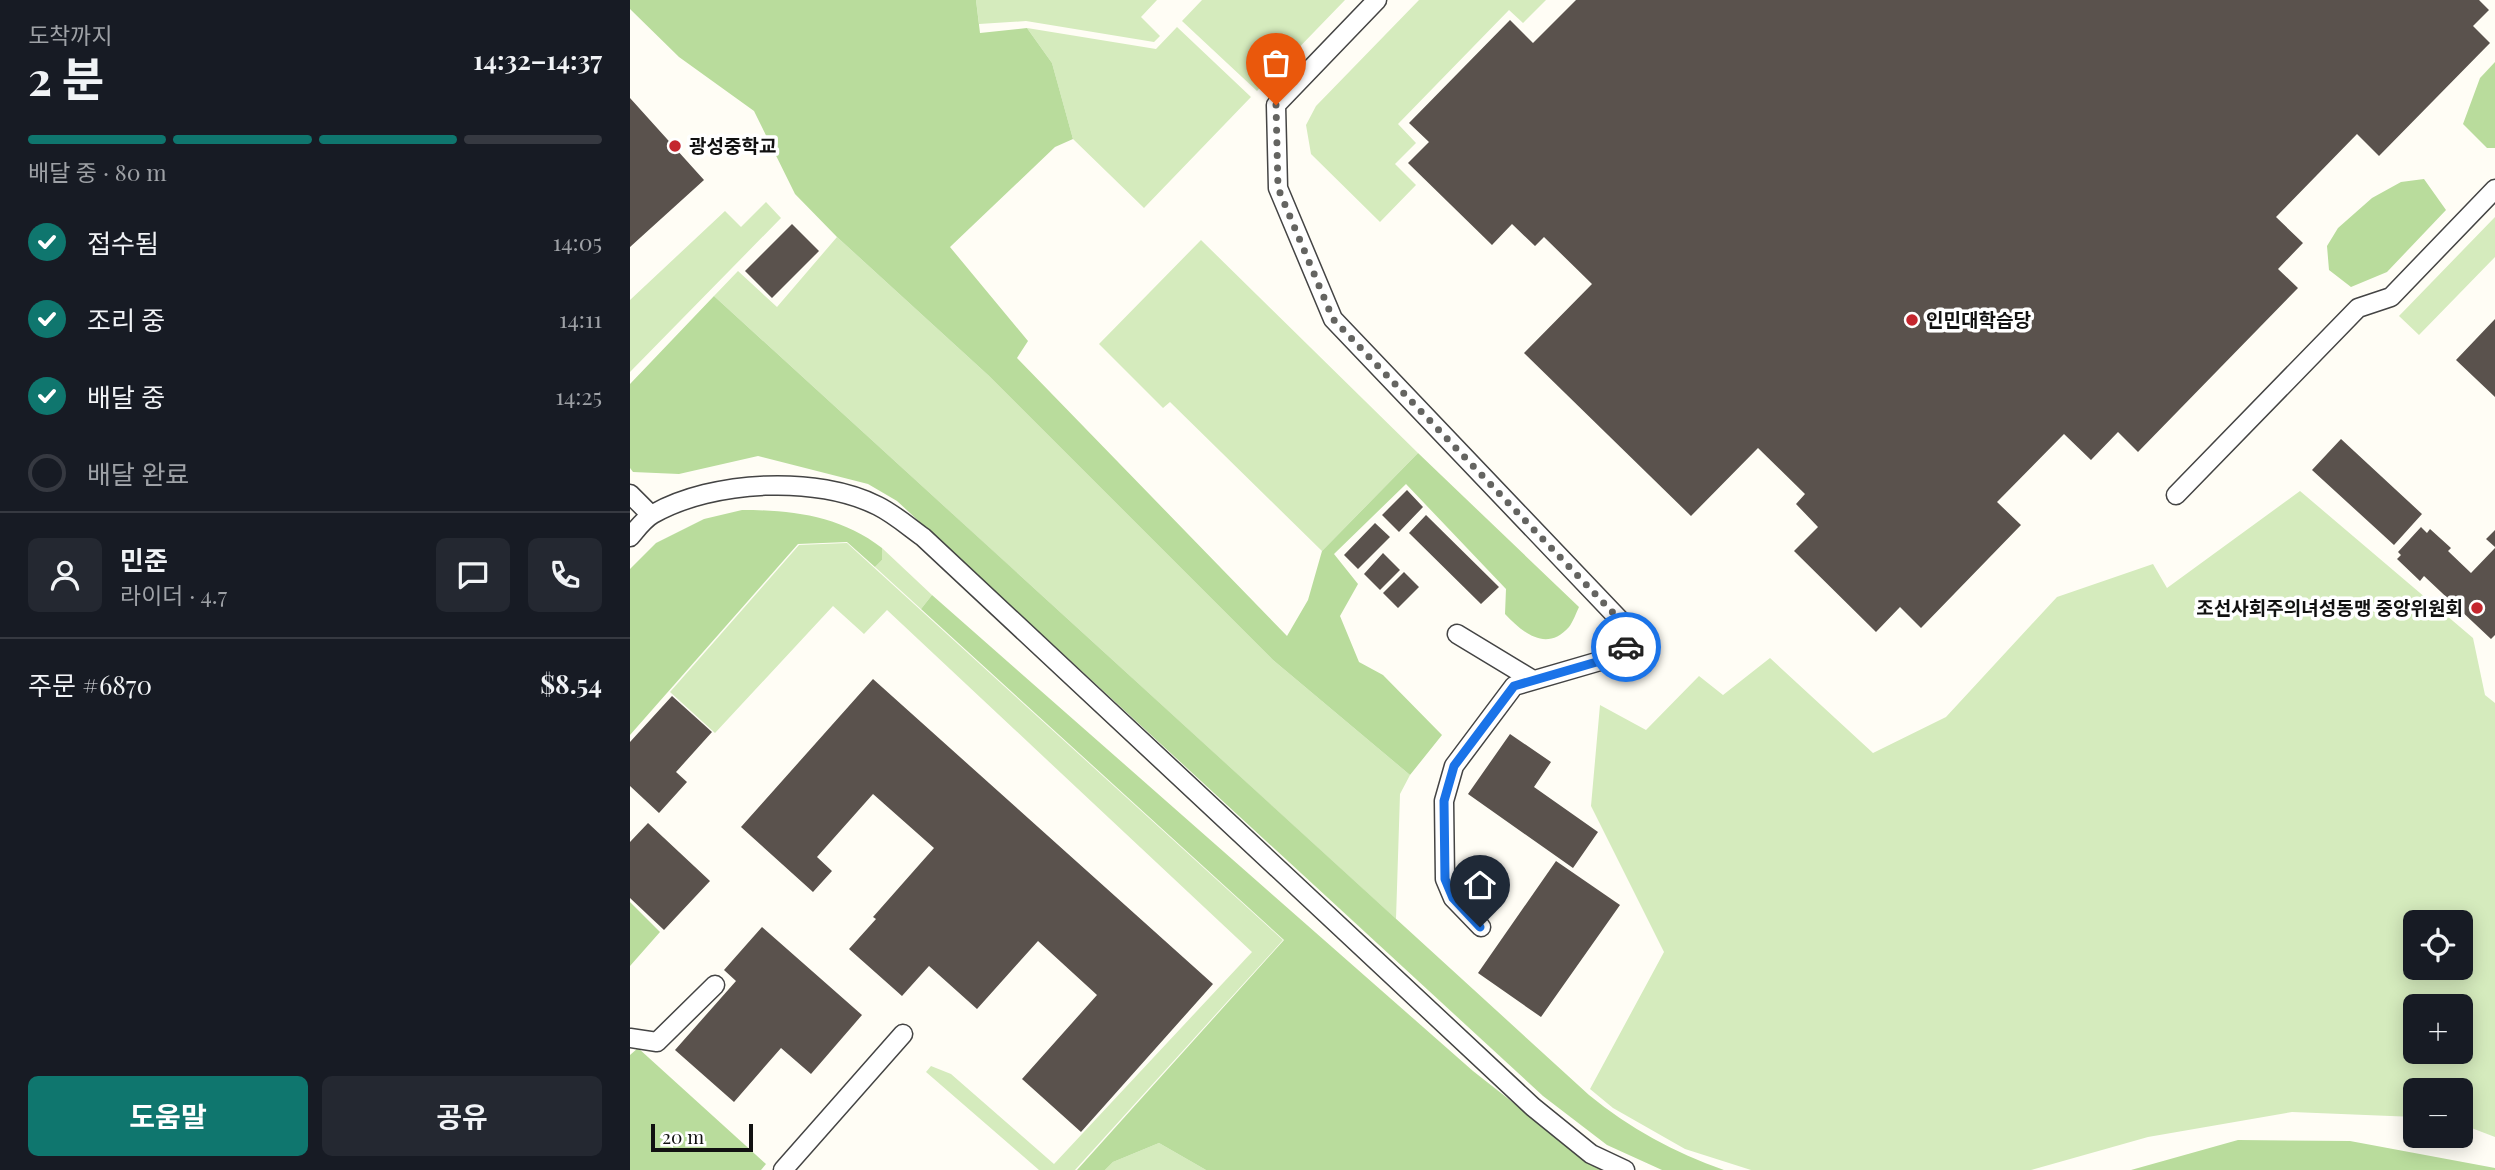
<!DOCTYPE html>
<html lang="ko">
<meta charset="utf-8">
<style>
:root{--surface:#171b24;--page:#242831;--text:#f1f3f6;--muted:#9ea1a6;--line:#363941;--accent:#0f766e}
body{margin:0;font-family:"Playfair Display","Noto Sans KR",serif;background:var(--page);color:var(--text);height:100vh;display:flex;flex-direction:column;font-size:26px;white-space:nowrap}
*{box-sizing:border-box;margin:0}
p{font-size:23px;color:var(--muted)}
.icon{flex:none;width:38px;height:38px;fill:none;stroke:currentColor;stroke-width:2;stroke-linecap:round;stroke-linejoin:round}
.map{position:relative;flex:1;overflow:hidden}
.side{display:flex;flex-direction:column;background:var(--surface);width:630px}
.side>*{flex:none}
.buttons{position:absolute;left:1773px;top:910px;display:grid;gap:14px}
.buttons a{display:grid;place-items:center;width:70px;height:70px;border-radius:10px;background:var(--surface);box-shadow:0 4px 18px #0003;font-size:35px}
.scale{position:absolute;left:21px;bottom:18px;width:102px;box-sizing:border-box;padding-left:7px;border:4px solid #111;border-top:0;font-size:19px;line-height:24px;white-space:nowrap;color:#111;-webkit-text-stroke:5px #fff;paint-order:stroke}
.pin{position:absolute;display:grid;place-items:center;width:60px;height:60px;color:#fff;margin:-72px -30px;border-radius:50% 50% 50% 0;rotate:-45deg;box-shadow:0 0 7px #0007}
.pin .icon{rotate:45deg}
.courier{position:absolute;display:grid;place-items:center;width:70px;height:70px;margin:-35px;border:5px solid #1a73e8;border-radius:50%;background:#fff;color:#222;box-shadow:0 2px 9px #0007}
.headline em{font-style:normal;font-weight:700}
.headline div{display:flex;flex-direction:column-reverse}
.headline{display:flex;align-items:center;justify-content:space-between;height:119px;padding:0 28px}
h1{font-size:46px;font-weight:700;line-height:52px}
.bar{display:grid;grid-template-columns:repeat(4,1fr);gap:10px 7px;align-content:center;height:84px;padding:0 28px}
.bar i{height:9px;border-radius:5px;background:var(--line)}
.bar .active{background:var(--accent)}
.bar p{grid-column:span 4}
.line{display:flex;align-items:center;gap:18px;padding:0 28px;border-top:2px solid var(--line)}
.line div{flex:1}
.round{display:grid;place-items:center;flex:none;width:74px;height:74px;border-radius:10px;background:var(--page)}
ol{padding:0 28px;list-style:none}
li{display:flex;align-items:center;gap:21px;height:77px}
li p{margin-inline-start:auto}
li .icon{padding:7px;border-radius:50%;background:var(--accent);color:#fff;stroke-width:4}
li:last-child{color:var(--muted)}
li i{width:38px;height:38px;border:4px solid var(--line);border-radius:50%}
.primary-button{display:flex;gap:14px;margin-top:auto;padding:14px 28px}
.primary-button a{flex:1;height:80px;border-radius:10px;background:var(--accent);color:#fff;font-size:28px;font-weight:700;line-height:80px;text-align:center}
.primary-button a+a{background:var(--page);color:var(--text)}
main{display:flex;flex:1;min-height:0}
.map>svg:first-child{display:block}
</style>
<main>
<section class="side">
<div class="headline"><div><h1>2 분</h1><p>도착까지</p></div><em>14:32–14:37</em></div>
<div class="bar"><i class="active"></i><i class="active"></i><i class="active"></i><i></i><p>배달 중 · 80 m</p></div>
<ol>
<li><svg class="icon" aria-label="check" viewBox="0 0 24 24"><path d="M5 12l5 5 9-10"/></svg>접수됨<p>14:05</p></li>
<li><svg class="icon" aria-label="check" viewBox="0 0 24 24"><path d="M5 12l5 5 9-10"/></svg>조리 중<p>14:11</p></li>
<li><svg class="icon" aria-label="check" viewBox="0 0 24 24"><path d="M5 12l5 5 9-10"/></svg>배달 중<p>14:25</p></li>
<li><i></i>배달 완료</li>
</ol>
<div class="line" style="height:126px"><a class="round"><svg class="icon" aria-label="person" viewBox="0 0 24 24"><circle cx="12" cy="8" r="4"/><path d="M4 21q1-7 8-7t8 7"/></svg></a><div><b>민준</b><p>라이더 · 4.7</p></div><a class="round"><svg class="icon" aria-label="chat" viewBox="0 0 24 24"><path d="M4 5h16v11H9l-5 4z"/></svg></a><a class="round"><svg class="icon" aria-label="phone" viewBox="0 0 24 24"><path d="M5 4h4l2 5-3 2q2 4 5 5l2-3 5 2v4C11 20 4 13 5 4z"/></svg></a></div>
<div class="line" style="height:91px"><div>주문 #6870</div><b>$8.54</b></div>
<div class="primary-button"><a>도움말</a><a>공유</a></div>
</section>
<div class="map">
<svg width="1865" height="1170" viewBox="0 0 1865 1170">
<rect width="100%" height="100%" fill="#fffdf5"/>
<path fill="#d5ebbd" fill-rule="evenodd" d="M346 0H527L511 17 530 36 524 42 396 21 349 24Z
M572 0H715L627 91 552 21Z
M789 0H916L893 23 879 10 768 124 786 143 765 164 786 185 750 222 681 154 676 125 686 106Z
M547 27 621 97 514 208 443 139 422 63 397 28 526 49Z
M136 202 151 218 0 372V300L95 211 111 227Z
M1865 217V257L1789 335 1769 316Z
M207 237 358 375 643 660 780 775 770 794 766 919 84 296 108 271 147 307Z
M571 240 788 453 692 551 540 402 533 408 469 344Z
M1670 491 1843 638 1855 695 1865 703V1137L1831 1124 1830 1090H1785V1117L1662 1112 1518 1137 1401 1170H1121L1055 1149 983 1108 960 1089 1034 952 961 806 970 705 1016 730 1069 676 1093 695 1140 658 1243 753 1316 717 1427 597 1523 564 1537 588ZM1785 922H1830V968H1785ZM1785 1006H1830V1052H1785Z
M217 543 653 940 445 1170H409L296 1072 301 1066 321 1074 424 1164 622 952 257 610 234 634 203 606 85 733 40 692 169 545Z
M252 548 302 595 291 609 245 567 252 560Z
M529 1143 576 1170H475L483 1162Z"/>
<path fill="#b9dc9c" d="M0 0H346L350 33 397 28 422 63 443 139 425 147 320 247 398 341 387 358 657 636 678 600 692 551 788 453 949 607C946 613 943 622 939 627 916 653 892 632 875 614L876 589 776 484 704 554 728 584 710 616 729 662 753 675 812 735 780 775 643 660 358 375 207 237 165 194 124 111 49 57 0 9Z
M1865 62V148H1857L1833 124 1850 78Z
M1794 179 1816 210 1757 272 1721 287 1699 270 1697 246 1708 228 1742 198 1771 182Z
M84 296 959 1095C999 1128 1045 1153 1094 1170H1032L977 1145 913 1096 267 501 238 484 128 456 49 474 3 472 0 468V384Z
M112 510C163 510 210 516 252 548V560L245 567 217 542 168 544 0 735V569L26 543 74 519Z
M302 595 843 1071 955 1159 976 1170H576L529 1143 483 1162 475 1170H447L654 940 291 609Z
M0 902 30 932 0 966Z
M8 1048 136 1164 131 1170H0V1055Z
M1608 1140 1720 1141 1865 1168V1170H1501Z"/>
<path fill="#5a524d" d="M946 0H1849L1859 10 1843 26 1860 43 1749 156 1727 134 1646 217 1673 243 1648 269 1668 288 1508 452 1488 432 1461 460 1434 434 1367 502 1391 525 1291 628 1270 607 1246 632 1164 551 1188 527 1166 504 1175 494 1128 448 1061 516 894 353 962 284 914 237 905 246 882 224 862 245 778 163 799 142 779 123 880 20 903 43Z
M0 98 74 180 0 247Z
M162 224 189 251 142 298 115 271Z
M1865 319V397L1826 360Z
M1711 439 1792 514 1764 545 1682 470Z
M777 490 793 507 769 532 752 515Z
M796 515 869 587 851 604 779 533Z
M745 523 760 537 728 569 714 555Z
M1791 527 1797 533 1800 529 1821 548 1818 551 1841 573 1865 548V635L1861 639 1794 576 1790 581 1767 559 1771 555 1768 552Z
M1865 530V547L1856 539Z
M753 553 770 570 750 590 734 574Z
M774 572 789 587 768 608 753 593Z
M243 679 583 984 451 1132 392 1079 467 995 408 941 347 1009 299 966 272 996 219 949 246 919 243 917 304 848 243 794 187 857 202 871 183 892 111 827Z
M42 696 82 732 46 772 57 782 29 813 0 786V742Z
M880 734 921 762 904 787 968 832 943 868 838 794Z
M18 823 80 881 34 930 0 898V842Z
M926 861 990 905 911 1017 848 973Z
M132 927 232 1015 181 1074 151 1048 104 1102 45 1050 106 981 94 970Z"/>
<g fill="none" stroke-linecap="round" stroke-linejoin="round">
<defs>
<path id="service" d="M747 0 646 105 648 188 703 319 1009 640 970 661 884 686 824 766 814 801 815 879 823 898 851 927
M0 494 21 515
M1546 495 1728 308 1761 297 1865 189
M0 537C7 529 14 519 23 514 83 480 187 475 248 506 264 514 279 527 293 537L903 1107 961 1154 995 1170
M827 634 903 680
M0 1038 27 1042 85 985
M153 1170 273 1034"/>
</defs>
<use href="#service" stroke="#444" stroke-width="21"/>
<use href="#service" stroke="#fff" stroke-width="18"/>
</g>
<g fill="none" stroke-linecap="round" stroke-linejoin="round">
<path stroke="#646461" stroke-width="7" stroke-dasharray="0 12.6" d="M646 105 648 188 703 319 1009 640 996 647"/>
<path stroke="#1a73e8" stroke-width="9" d="M850 927 823 898 815 879 814 801 824 766 884 686 970 661 996 647"/>
</g>
<g fill="#c4262e" stroke="#fff" stroke-width="2.5">
<circle cx="45" cy="146" r="7"/>
<circle cx="1282" cy="320" r="7"/>
<circle cx="1847" cy="608" r="7"/>
</g>
<g text-anchor="middle" stroke-width="7" stroke-linejoin="round" paint-order="stroke">
<g font-size="19" font-weight="bold" fill="#111" stroke="#fff" text-anchor="start">
<text x="59" y="153">광성중학교</text>
<text x="1296" y="327">인민대학습당</text>
<text x="1833" y="615" text-anchor="end">조선사회주의녀성동맹 중앙위원회</text>
</g>
</g>
</svg>
<div class="buttons">
<a><svg class="icon" aria-label="locate" viewBox="0 0 24 24"><circle cx="12" cy="12" r="6"/><path d="M12 2v4M12 18v4M2 12h4M18 12h4"/></svg></a>
<a>+</a>
<a>−</a>
</div>
<div class="scale">20 m</div>
<div class="pin" style="left:646px;top:105px;background:#ea580c"><svg class="icon" aria-label="bag" viewBox="0 0 24 24"><path d="M5 8h14l-1 12H6zM9 8a3 3 0 0 1 6 0"/></svg></div>
<div class="pin" style="left:850px;top:927px;background:#1f2937"><svg class="icon" aria-label="home" viewBox="0 0 24 24"><path d="M3 11l9-7 9 7M6 9v11h12V9"/></svg></div>
<div class="courier" style="left:996px;top:647px"><svg class="icon" aria-label="car" viewBox="0 0 24 24"><path d="M5 17H2v-5l4-1 3-4h7l3 4 3 1v5h-3M9 17h6M6 11h13"/><circle cx="7" cy="17" r="2"/><circle cx="17" cy="17" r="2"/></svg></div>
</div>
</main>
